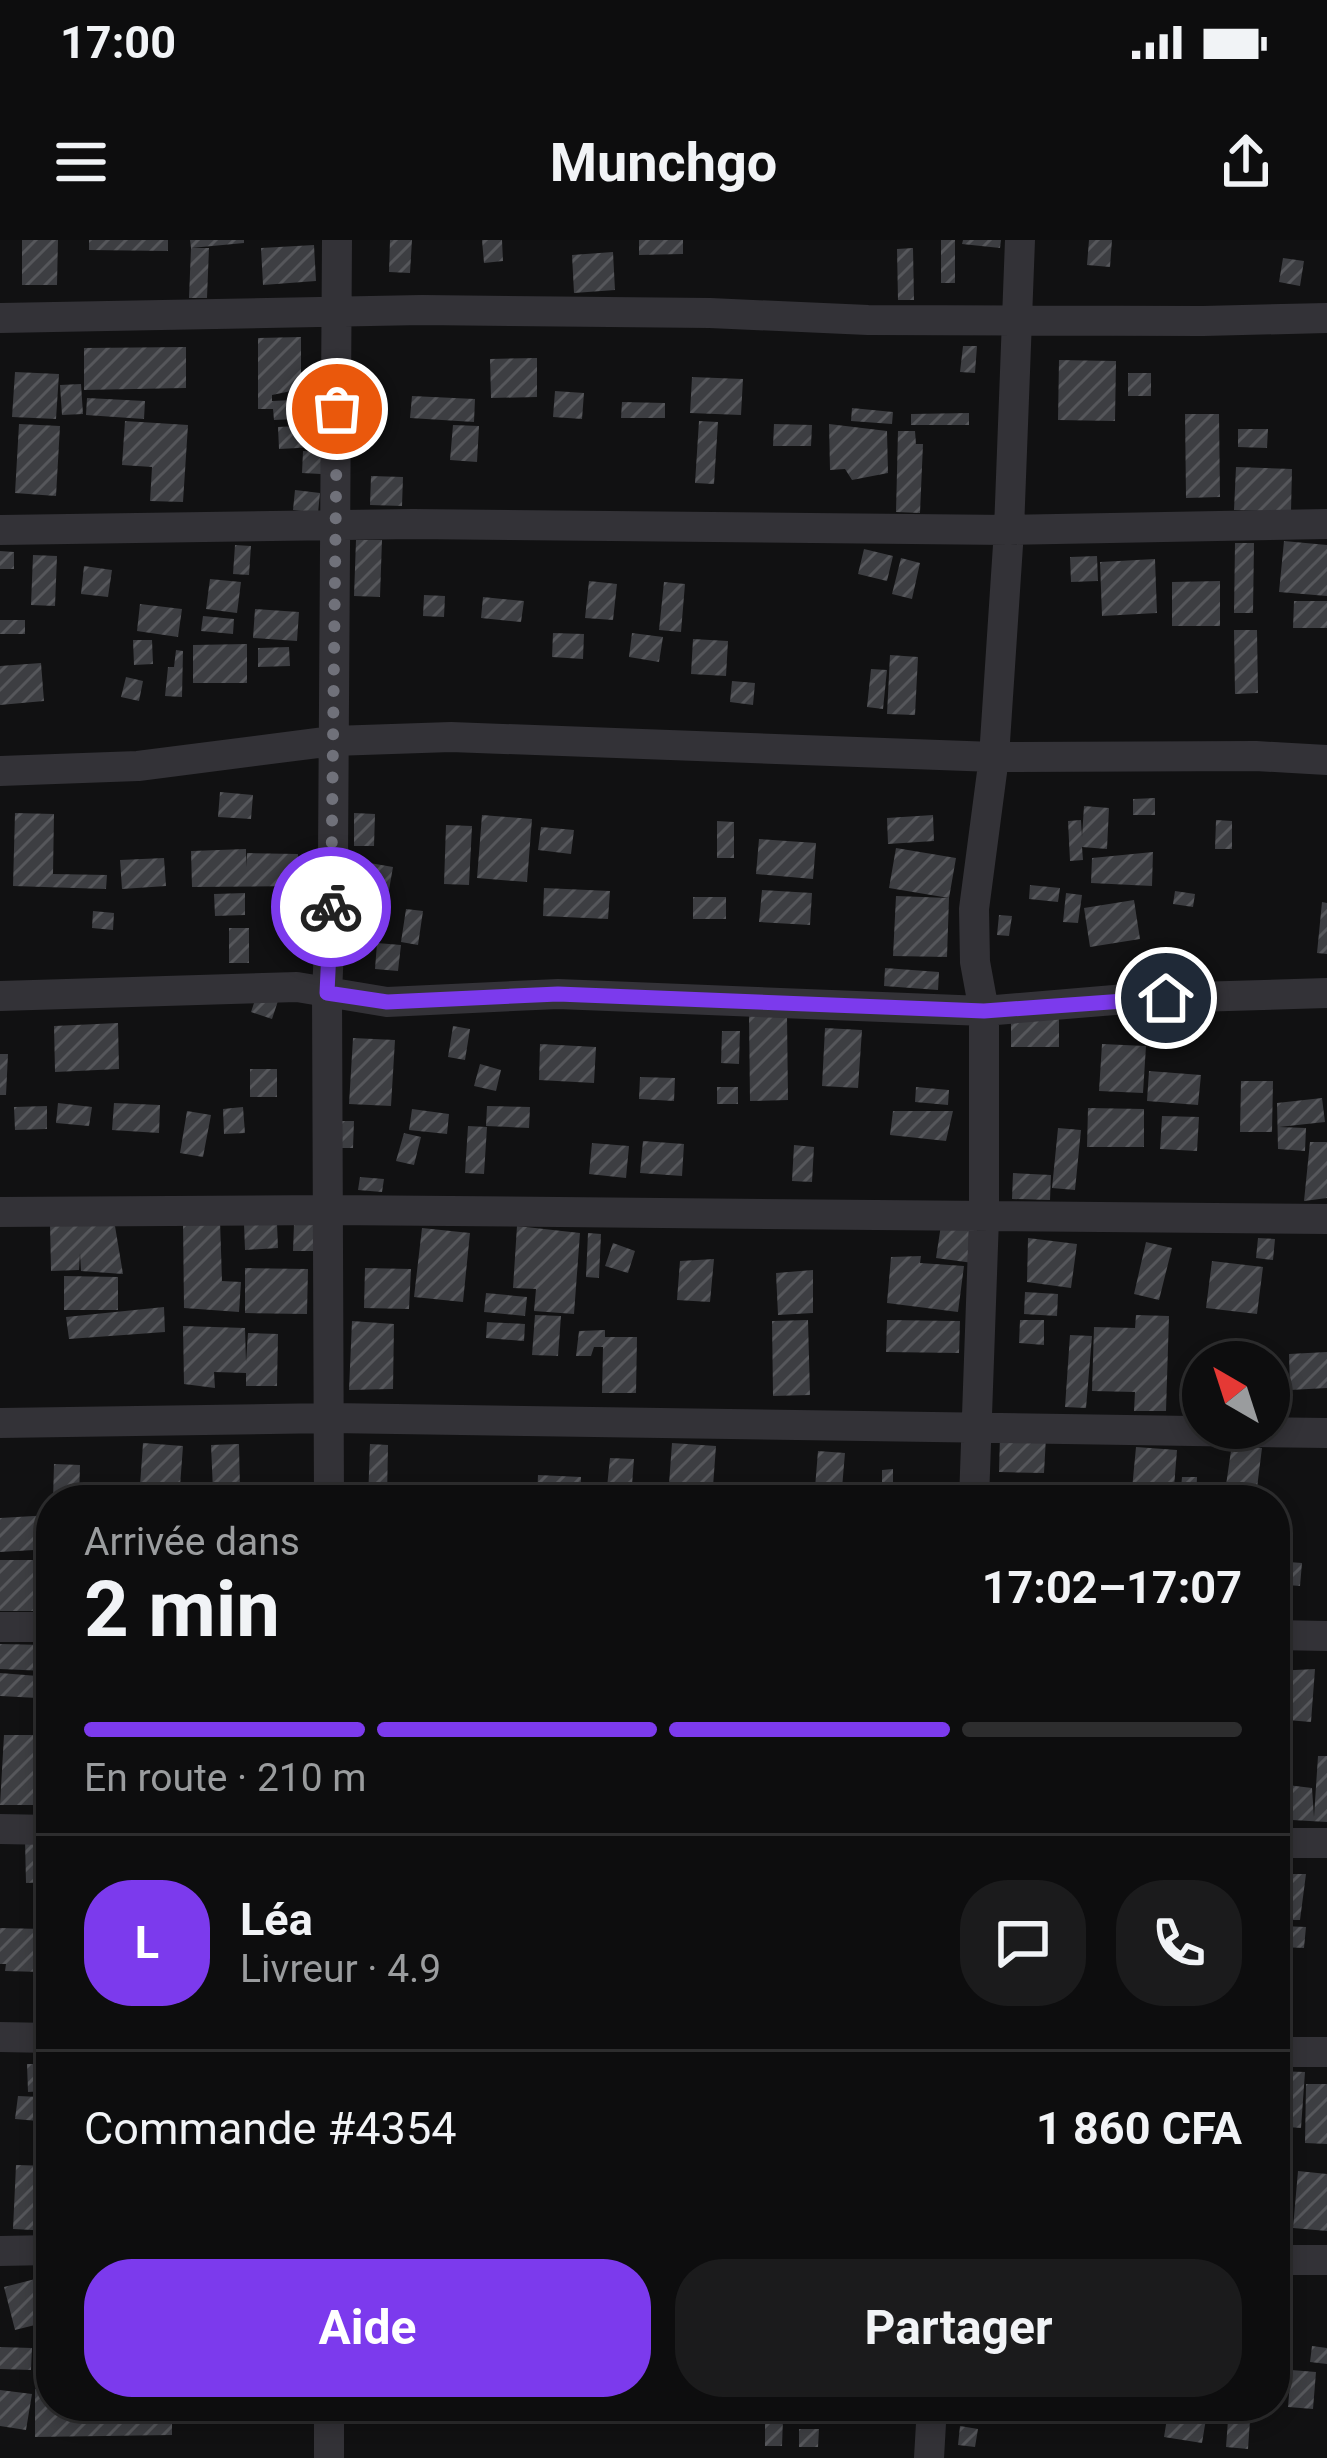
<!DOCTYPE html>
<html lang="fr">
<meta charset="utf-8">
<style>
:root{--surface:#0d0d0e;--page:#1b1b1c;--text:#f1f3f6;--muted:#9a9c9e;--line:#2d2d2e;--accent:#7c3aed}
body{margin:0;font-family:Roboto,sans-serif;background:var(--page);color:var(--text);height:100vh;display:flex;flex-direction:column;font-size:45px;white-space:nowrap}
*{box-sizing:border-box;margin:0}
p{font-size:39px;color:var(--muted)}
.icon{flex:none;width:66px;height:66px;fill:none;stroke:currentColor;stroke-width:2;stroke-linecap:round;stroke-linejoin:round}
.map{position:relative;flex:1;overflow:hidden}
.details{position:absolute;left:36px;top:1245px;width:1254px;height:936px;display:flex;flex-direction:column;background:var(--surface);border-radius:48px;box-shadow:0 6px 18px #0003,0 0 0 3px var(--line)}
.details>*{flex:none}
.needle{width:78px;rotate:321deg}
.tools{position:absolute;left:1182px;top:1101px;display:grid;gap:24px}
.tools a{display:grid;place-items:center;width:108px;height:108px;border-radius:50%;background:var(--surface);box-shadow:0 6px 18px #0003,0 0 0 3px var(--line);font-size:60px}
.pin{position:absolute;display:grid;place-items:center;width:102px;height:102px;color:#fff;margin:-51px;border:6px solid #fff;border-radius:50%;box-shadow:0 3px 12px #0007}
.courier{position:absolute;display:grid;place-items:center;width:120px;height:120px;margin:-60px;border:9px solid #7c3aed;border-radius:50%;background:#fff;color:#222;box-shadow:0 3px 15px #0007}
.head em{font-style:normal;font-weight:700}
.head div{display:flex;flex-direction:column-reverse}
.head{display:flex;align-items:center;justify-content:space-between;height:204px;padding:0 48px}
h1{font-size:78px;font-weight:700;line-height:90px}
.bar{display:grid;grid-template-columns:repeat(4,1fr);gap:18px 12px;align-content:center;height:144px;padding:0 48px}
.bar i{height:15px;border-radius:9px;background:var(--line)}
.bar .active{background:var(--accent)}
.bar p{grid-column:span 4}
.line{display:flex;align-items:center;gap:30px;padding:0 48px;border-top:3px solid var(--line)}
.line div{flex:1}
.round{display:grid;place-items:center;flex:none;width:126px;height:126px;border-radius:48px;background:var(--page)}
.button{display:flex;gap:24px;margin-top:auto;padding:24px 48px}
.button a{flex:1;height:138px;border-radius:48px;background:var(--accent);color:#fff;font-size:48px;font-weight:700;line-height:138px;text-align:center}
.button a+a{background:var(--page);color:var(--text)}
.status{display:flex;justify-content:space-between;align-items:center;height:84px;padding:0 60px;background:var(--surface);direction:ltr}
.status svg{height:33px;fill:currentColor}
header{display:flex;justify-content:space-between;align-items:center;height:156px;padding:0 48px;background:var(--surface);font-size:54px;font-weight:700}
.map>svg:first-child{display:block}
</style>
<div class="status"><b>17:00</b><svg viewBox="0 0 49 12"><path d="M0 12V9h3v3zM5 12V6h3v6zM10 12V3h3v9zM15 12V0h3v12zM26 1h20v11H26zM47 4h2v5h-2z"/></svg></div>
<header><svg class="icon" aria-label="menu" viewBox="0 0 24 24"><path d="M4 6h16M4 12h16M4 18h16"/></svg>Munchgo<svg class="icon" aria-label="share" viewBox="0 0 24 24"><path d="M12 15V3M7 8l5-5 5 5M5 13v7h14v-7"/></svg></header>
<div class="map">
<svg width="1327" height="2218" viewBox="0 0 1327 2218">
<defs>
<pattern id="building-hatch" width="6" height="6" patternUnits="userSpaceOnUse" patternTransform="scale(3)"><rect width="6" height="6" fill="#3d3e42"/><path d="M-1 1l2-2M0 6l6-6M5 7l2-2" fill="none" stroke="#56575b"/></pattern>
</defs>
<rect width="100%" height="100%" fill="#111112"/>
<path fill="url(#building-hatch)" d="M22 0H58L57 45H22Z
M89 0H168V11L89 10Z
M190 0H244V3L191 8Z
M390 0H412L410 33 389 32Z
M482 0H502L503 21 484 23Z
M639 0H683V14L639 15Z
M941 0H955V43H941Z
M963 0H1001L1000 8 962 4Z
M1089 0H1112L1110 27 1087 25Z
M314 5 316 41 263 45 261 8Z
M191 8H209L207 58H189Z
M913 8 914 60H898L897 9Z
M613 12 615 50 574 53 572 15Z
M1283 18 1304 21 1300 46 1279 42Z
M301 97V149L272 155V161L315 159 316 178 274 180 273 169H258V98Z
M963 106H977L975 133 960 132Z
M186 107V148L84 150V108Z
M537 118V157L491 158 490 119Z
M1059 120 1116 121 1115 181 1058 180Z
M15 132 59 134 56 179 12 177Z
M1128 133H1151V156H1128Z
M692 137 743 139 741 175 690 173Z
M81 144 83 174 62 175 60 145Z
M555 151 584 153 582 179 553 177Z
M412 156 475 159 474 182 410 178Z
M87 158 145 161 144 179 86 175Z
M622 162 665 163V178H621Z
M852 168 893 172 892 184 851 181Z
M969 173V185H911V174Z
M1185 174H1219L1220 257 1186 258Z
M125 181 188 185 183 262 150 261 152 227 122 225Z
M699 181 718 182 714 244 695 243Z
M19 184 60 186 56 256 15 253Z
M774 184 812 185 811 206H773Z
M829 184 887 191 888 233 852 240 845 229 830 230Z
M316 185 317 207 279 209 278 187Z
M453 185 479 186 477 222 450 220Z
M1238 189H1268L1267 208 1238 207Z
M898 191H915L916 204H923L920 273 896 272Z
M303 211 322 212 321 234 302 233Z
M1236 227 1292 229 1291 272 1234 270Z
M371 236 403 237 402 266 370 265Z
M295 250 320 253 318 273 293 270Z
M356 300H382L380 357 354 356Z
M1284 301 1327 305V356L1279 352Z
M1235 303H1254L1253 373H1234Z
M235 305 251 306 249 335 233 334Z
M864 309 893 316 887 341 858 334Z
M0 311 14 312V329H0Z
M33 315 57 316 55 366 31 365Z
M1097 316 1098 341 1071 342 1070 317Z
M901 318 920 323 912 359 892 354Z
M1155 319 1157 373 1102 376 1100 322Z
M84 326 112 330 108 357 81 354Z
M210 339 241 342 237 373 206 369Z
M589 341 617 344 613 380 585 378Z
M1220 341V386H1172V342Z
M664 342 685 344 681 392 659 390Z
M424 355 445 356 444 377 423 376Z
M483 357 524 361 521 382 481 378Z
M1294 361H1327V388H1293Z
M140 364 182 369 178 397 137 391Z
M255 369 299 372 297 401 253 398Z
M203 376 234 379 233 394 201 391Z
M0 380H25V394H0Z
M1234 390H1257L1258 453 1235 454Z
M553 393 584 394 583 419 552 417Z
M632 393 663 397 659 422 629 417Z
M693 399 728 401 726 436 691 434Z
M133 400H152L153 424 134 425Z
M247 404V443H193V405Z
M289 407 290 426 258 427V408Z
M176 410 183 411 182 457 165 456 168 427H174Z
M890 415 918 417 915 475 887 474Z
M41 423 44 461 0 465V426Z
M871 429 887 430 883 469 867 467Z
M126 437 143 441 139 461 121 457Z
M732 441 755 443 753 465 730 462Z
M220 552 253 555 251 579 218 577Z
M1155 558V575H1133V559Z
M1084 566 1109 568 1107 609 1082 607 1083 620 1070 621 1068 581 1081 580 1082 597Z
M15 573 54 574 53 634 107 635 106 649 13 646Z
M354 573 375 574 374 606H354Z
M482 575 532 579 527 642 477 638Z
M933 575 934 601 888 604 887 578Z
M1216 580 1232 581V609H1215Z
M717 581 734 582V618H717Z
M446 585 472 586 469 645 444 644Z
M541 587 574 590 571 614 538 610Z
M759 599 816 603 813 639 756 634Z
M896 608 956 618 949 658 889 648Z
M246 609V627L247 613 298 614 297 646 192 647 191 611Z
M1153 612 1152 646 1091 643 1092 618Z
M164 618 166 646 122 649 120 620Z
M358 621 393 627 389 650 354 644Z
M1030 645 1060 648 1058 662 1029 659Z
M544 648 610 651 608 679 543 676Z
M762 650 812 653 810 685 759 682Z
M1175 651 1195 654 1193 667 1173 664Z
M245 653V675L215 676 214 654Z
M1066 653 1082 655 1078 683 1063 682Z
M283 655 301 656 300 671H281Z
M896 656 949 658 947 717 893 716Z
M693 657H726V679H693Z
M1134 660 1140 699 1090 707 1084 668Z
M1322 662 1327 663V714L1317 713Z
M406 669 423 671 418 705 401 702Z
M93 671 114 673 113 690 92 688Z
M999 675 1012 676 1009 696 997 695Z
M229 688H249V723H229Z
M377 703 401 705 398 731 375 729Z
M885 728 939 732 938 750 884 746Z
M258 751 279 758 272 779 251 772Z
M787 775 788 860 750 861 749 776Z
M1011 776H1059V807H1011Z
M118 783 119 829 55 832 54 786Z
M453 786 470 789 465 820 448 817Z
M825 788 862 790 858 848 822 846Z
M722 791H740L739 824 721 823Z
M353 798 395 800 391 866 349 864Z
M540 804 596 807 594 843 539 840Z
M1102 804 1146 806 1143 853 1099 851Z
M0 814H8L6 855H0Z
M480 824 501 830 496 851 474 846Z
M250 829H277V857H250Z
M1149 831 1201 835 1198 865 1147 861Z
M640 837 675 838 674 861 639 859Z
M1241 841H1273L1272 892H1240Z
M717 847H738V864H717Z
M916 847 949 850 948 865 915 862Z
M1322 858 1325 882 1279 887 1306 888 1305 911 1278 909 1277 863Z
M58 863 92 867 89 886 56 883Z
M114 863 160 865 159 893 112 890Z
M47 866V889L15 890 14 867Z
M487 866 530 867 529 888 486 886Z
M243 867 245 893 224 894 223 869Z
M1088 868 1144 869V907H1087Z
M412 869 449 874 447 894 409 890Z
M187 871 211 875 203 917 180 913Z
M893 871H953L946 901 890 895Z
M1162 876 1199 877 1197 911 1160 909Z
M341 881H354L353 908H340Z
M468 886 487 887 484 934 465 933Z
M1058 888 1081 890 1075 950 1052 948Z
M404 893 421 897 414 925 396 921Z
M643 901 684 904 682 936 640 933Z
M1310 902H1327V958L1304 961Z
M592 903 629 906 626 938 589 934Z
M794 905 814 907 812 942 792 941Z
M1013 933 1051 935 1050 960 1012 959Z
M360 937 384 939 382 952 358 950Z
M114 980 123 1034 81 1031 80 1013 79 1030 51 1031 50 983Z
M220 980 222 1041 241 1042 239 1072 184 1068 183 982Z
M277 983 278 1008 245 1010 244 984Z
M294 984H315V1011H293Z
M941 985 977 989 973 1023 936 1018Z
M517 986 580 993 574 1074 534 1071 536 1049 513 1048Z
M422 988 470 993 463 1062 414 1057Z
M588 993 601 994 599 1038 586 1037Z
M1028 998 1077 1004 1071 1048 1027 1042Z
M1258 998 1275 999 1273 1020 1256 1018Z
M1146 1002 1172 1008 1159 1060 1134 1054Z
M613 1003 635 1011 628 1033 605 1026Z
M921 1016 920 1023 964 1026 958 1072 887 1063 891 1017Z
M714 1019 710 1062 677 1060 680 1021Z
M1212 1021 1263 1027 1257 1074 1206 1068Z
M245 1028 308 1029 307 1074 245 1073Z
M365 1028 411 1029 409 1069 364 1068Z
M813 1030V1073L778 1075 776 1033Z
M64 1036 118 1037V1070H64Z
M1025 1052 1058 1054 1057 1076 1024 1074Z
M486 1053 527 1057 525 1076 484 1072Z
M164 1067 165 1092 69 1099 66 1077Z
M535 1075 561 1076 558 1116 532 1115Z
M1136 1075 1169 1076 1166 1171H1134L1135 1152 1092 1151 1094 1087 1135 1088Z
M808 1080 810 1155 773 1156 772 1081Z
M887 1080 960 1081 959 1113 886 1112Z
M1020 1080H1044V1105L1019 1103Z
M352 1081 394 1084 393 1149 349 1150Z
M487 1082 525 1084 524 1101 486 1098Z
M183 1086 245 1088 246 1122 248 1093 278 1094 277 1146H246V1133L214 1132 215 1148 184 1144Z
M605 1090V1097H637L636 1153H602L603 1107H594L591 1116H576L579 1091Z
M1070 1095 1092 1096 1086 1168 1065 1167Z
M1327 1112V1148L1290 1150 1289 1114Z
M1000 1195 1046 1197 1044 1233 999 1232Z
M143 1203 183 1206 179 1260H139Z
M672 1203 716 1206 712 1260 668 1258Z
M239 1204 240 1251H213L211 1205Z
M370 1204 388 1205 387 1260H368Z
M1232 1204 1262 1208 1256 1256 1225 1252Z
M1136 1207 1177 1210 1173 1260H1131Z
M818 1211 845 1213 841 1260H814Z
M610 1218 634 1219 631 1258 606 1257Z
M54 1224 80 1225 79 1260H53Z
M893 1229V1260H882V1230Z
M538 1235 581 1237 580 1260H537Z
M1182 1237H1197L1196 1260H1180Z
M51 1275V1309L0 1312V1278Z
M0 1320H45V1371H0Z
M1275 1321 1302 1323 1300 1346 1275 1344Z
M0 1404 47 1405 46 1431 0 1429Z
M1315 1429 1311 1482 1275 1479V1431Z
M0 1433 38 1436 37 1458 0 1456Z
M4 1495H42L41 1565H0Z
M1318 1516H1327V1582L1275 1579 1279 1544 1312 1548 1314 1577Z
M25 1600H51V1642L26 1643Z
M1275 1634H1306L1300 1680H1275Z
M44 1647H51V1677H43Z
M1283 1686 1306 1687 1304 1708 1281 1707Z
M0 1688 43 1689 41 1732 5 1731 6 1724H0Z
M1275 1714H1293L1292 1749 1275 1748Z
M27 1824H44L45 1851 28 1852Z
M1275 1831 1305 1832 1301 1888 1275 1886Z
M1306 1844H1327V1904L1305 1903Z
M18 1856 40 1857 38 1881 15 1879Z
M16 1925 51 1926V1991L13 1989Z
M1298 1931 1327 1934V1991L1293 1988Z
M51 2035V2081L15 2090 4 2047Z
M1312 2106 1327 2108V2124L1310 2122Z
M0 2107 32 2108 31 2130 0 2129Z
M40 2112H51V2166H172V2195L35 2197V2149H39Z
M1291 2130 1316 2132 1313 2169 1288 2167Z
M0 2150 32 2154 26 2190 0 2186Z
M834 2166H883L882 2179 833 2173Z
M1169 2166 1208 2167 1202 2203 1164 2197Z
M1229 2166H1251L1248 2209 1226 2207Z
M765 2178 783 2179 782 2206H765Z
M960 2186 978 2189 975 2207 958 2205Z
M799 2189H819L818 2207H799Z"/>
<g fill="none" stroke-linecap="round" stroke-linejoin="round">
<path stroke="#333237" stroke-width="30" d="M0 78 422 70 710 73 868 80 1203 81 1327 78
M0 290 413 284 1009 290 1327 284
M0 531 138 526 333 501 451 497 994 517 1256 516 1327 520
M0 756 297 747 387 762 558 754 984 771 1126 759 1327 753
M0 972 331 970 1327 979
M0 1183 331 1178 1327 1193
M329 1260 327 753 333 618 337 0
M974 1260 984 978V771L975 722 974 669 994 517 1009 290 1020 0
M0 1387H51
M1275 1395 1327 1396
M0 1589 51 1590
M1275 1603H1327
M0 1797 51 1798
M1275 1812H1327
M0 2011 51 2010
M1275 2020H1327
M329 2218V2166
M929 2218 932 2166"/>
</g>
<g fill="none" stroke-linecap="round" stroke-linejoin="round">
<path stroke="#70717a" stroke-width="12" stroke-dasharray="0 21.6" d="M331 667 337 169"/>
<path stroke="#7c3aed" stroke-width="15" d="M331 667 327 753 387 762 558 754 984 771 1166 758"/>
</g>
</svg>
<div class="tools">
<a><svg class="needle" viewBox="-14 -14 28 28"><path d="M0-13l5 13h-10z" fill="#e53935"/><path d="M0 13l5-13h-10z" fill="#9a9c9e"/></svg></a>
</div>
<div class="pin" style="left:337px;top:169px;background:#ea580c"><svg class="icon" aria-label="bag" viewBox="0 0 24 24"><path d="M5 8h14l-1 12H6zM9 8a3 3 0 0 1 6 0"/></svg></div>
<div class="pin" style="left:1166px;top:758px;background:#1f2937"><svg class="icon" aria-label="home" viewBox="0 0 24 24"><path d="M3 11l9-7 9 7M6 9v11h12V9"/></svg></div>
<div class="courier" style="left:331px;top:667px"><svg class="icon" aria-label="bike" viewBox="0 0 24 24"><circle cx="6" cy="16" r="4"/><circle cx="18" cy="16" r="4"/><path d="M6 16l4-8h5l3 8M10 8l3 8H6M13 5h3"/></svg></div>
<section class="details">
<div class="head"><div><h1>2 min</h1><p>Arrivée dans</p></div><em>17:02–17:07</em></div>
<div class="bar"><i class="active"></i><i class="active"></i><i class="active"></i><i></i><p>En route · 210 m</p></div>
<div class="line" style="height:216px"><b class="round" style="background:var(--accent);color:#fff">L</b><div><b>Léa</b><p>Livreur · 4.9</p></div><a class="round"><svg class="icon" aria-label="chat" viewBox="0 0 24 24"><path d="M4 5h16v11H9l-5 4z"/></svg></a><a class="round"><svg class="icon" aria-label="phone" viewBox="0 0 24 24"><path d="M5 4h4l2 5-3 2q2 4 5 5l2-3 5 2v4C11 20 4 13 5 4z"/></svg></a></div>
<div class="line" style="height:156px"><div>Commande #4354</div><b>1 860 CFA</b></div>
<div class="button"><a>Aide</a><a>Partager</a></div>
</section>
</div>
